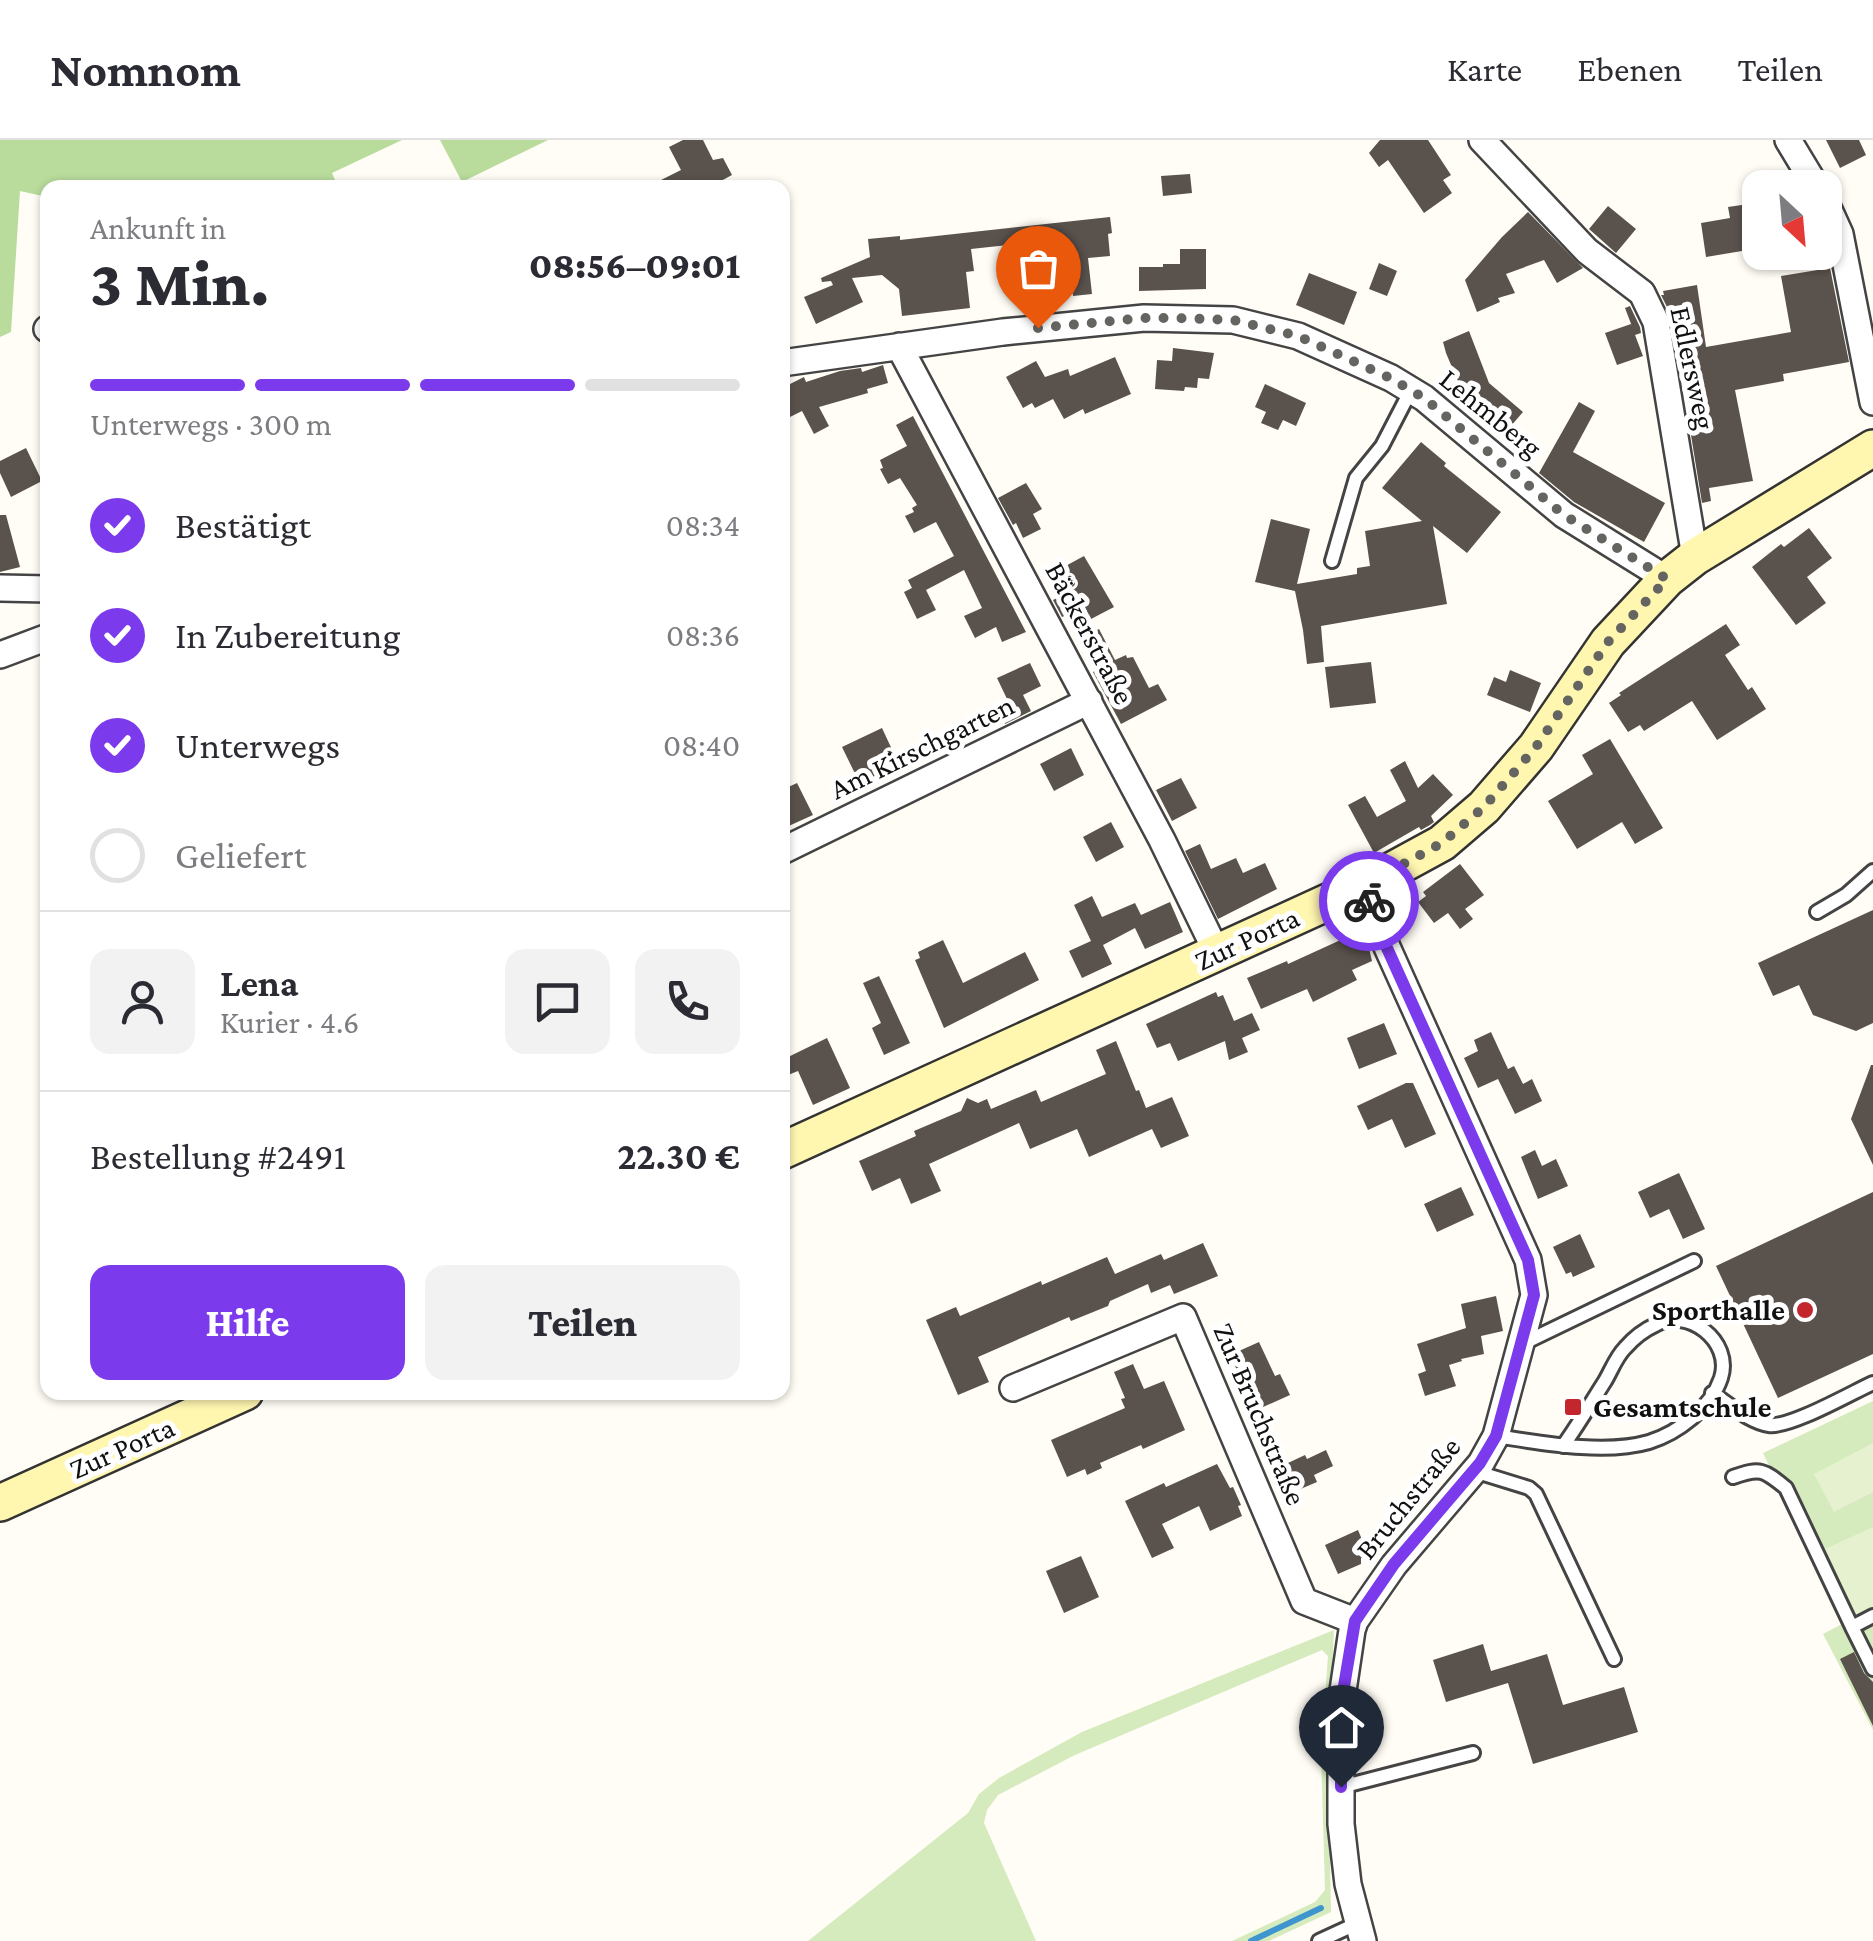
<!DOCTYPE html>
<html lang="de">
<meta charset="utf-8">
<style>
:root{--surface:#fff;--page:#f2f2f3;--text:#2b2b33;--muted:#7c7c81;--line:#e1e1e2;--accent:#7c3aed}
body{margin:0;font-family:"Crimson Pro",serif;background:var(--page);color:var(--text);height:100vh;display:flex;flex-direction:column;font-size:38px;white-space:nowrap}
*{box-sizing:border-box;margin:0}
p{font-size:32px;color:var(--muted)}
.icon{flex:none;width:55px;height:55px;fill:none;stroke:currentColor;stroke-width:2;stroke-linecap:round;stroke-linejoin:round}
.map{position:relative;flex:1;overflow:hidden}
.details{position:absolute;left:40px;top:40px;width:750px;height:1220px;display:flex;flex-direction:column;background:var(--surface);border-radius:20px;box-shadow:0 2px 8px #0004}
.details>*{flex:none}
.needle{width:65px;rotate:154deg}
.fabs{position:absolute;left:1742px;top:30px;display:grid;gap:20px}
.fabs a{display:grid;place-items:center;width:100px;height:100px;border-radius:20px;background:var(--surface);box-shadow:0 2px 8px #0004;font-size:50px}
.pin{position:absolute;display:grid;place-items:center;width:85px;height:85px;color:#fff;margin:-102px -42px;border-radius:50% 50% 50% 0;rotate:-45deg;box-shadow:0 0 10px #0007}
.pin .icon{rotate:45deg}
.courier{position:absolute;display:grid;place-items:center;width:100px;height:100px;margin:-50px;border:8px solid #7c3aed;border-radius:50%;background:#fff;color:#222;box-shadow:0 2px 12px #0007}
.overview em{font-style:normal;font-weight:800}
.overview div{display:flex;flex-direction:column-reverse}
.overview{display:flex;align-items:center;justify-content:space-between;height:170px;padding:0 50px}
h1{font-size:65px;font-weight:800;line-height:75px}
.bar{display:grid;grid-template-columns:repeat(4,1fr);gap:15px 10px;align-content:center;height:120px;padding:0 50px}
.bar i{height:12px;border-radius:8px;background:var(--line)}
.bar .selected{background:var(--accent)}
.bar p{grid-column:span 4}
.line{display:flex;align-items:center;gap:25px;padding:0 50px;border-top:2px solid var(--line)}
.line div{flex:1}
.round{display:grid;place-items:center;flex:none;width:105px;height:105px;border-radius:20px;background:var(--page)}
ol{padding:0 50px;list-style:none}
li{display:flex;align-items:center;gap:30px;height:110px}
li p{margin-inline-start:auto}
li .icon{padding:10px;border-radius:50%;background:var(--accent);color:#fff;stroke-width:4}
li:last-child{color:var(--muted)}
li i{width:55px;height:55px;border:5px solid var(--line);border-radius:50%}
.cta{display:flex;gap:20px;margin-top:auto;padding:20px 50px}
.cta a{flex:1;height:115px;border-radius:20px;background:var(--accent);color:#fff;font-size:40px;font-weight:800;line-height:115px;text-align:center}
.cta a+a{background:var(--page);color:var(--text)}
header{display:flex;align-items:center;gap:60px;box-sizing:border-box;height:140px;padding:0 50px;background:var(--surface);border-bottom:2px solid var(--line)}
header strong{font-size:48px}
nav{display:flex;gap:55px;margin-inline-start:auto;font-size:35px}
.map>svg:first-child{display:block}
</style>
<header>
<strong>Nomnom</strong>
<nav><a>Karte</a><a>Ebenen</a><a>Teilen</a></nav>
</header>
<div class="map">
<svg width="1873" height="1801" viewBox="0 0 1873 1801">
<rect width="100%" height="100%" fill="#fffdf5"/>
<path fill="#d5ebbd" d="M1873 1261V1590L1823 1494 1844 1483 1763 1313Z
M1334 1490 1328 1611 1331 1772 1269 1801H1232L1315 1762 1325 1750 1321 1611 1328 1516 1322 1510 1075 1615 998 1655 987 1670 984 1683 1036 1801H808L968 1673 979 1654 999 1638 1082 1592Z"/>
<path fill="#b9dc9c" d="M0 0H402L332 33 338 47 48 48 47 57 20 51 11 192 0 197Z
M440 0H548L462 42Z"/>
<path fill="#e6f2cf" d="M1873 1303V1352L1834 1372 1814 1334Z
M1873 1387V1468L1857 1475 1825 1409Z"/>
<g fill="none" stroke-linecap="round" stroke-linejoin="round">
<path stroke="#3f96cf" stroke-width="6" d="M1251 1801 1321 1768"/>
</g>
<path fill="#5a524d" d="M683 0H703L713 20 723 18 732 35 708 48H645L681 30 669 7Z
M1380 0H1428L1451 35 1443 40 1452 53 1424 73 1388 20 1379 27 1369 13Z
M1826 0H1859L1866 15 1840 28Z
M1190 34 1192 53 1163 56 1161 36Z
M1755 63 1757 74H1760V108L1706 117 1701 83 1730 78 1728 67Z
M1608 66 1636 89 1616 113 1589 89Z
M1528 72 1583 128 1557 143 1544 120 1506 134 1515 153 1498 158 1500 162 1477 172 1465 140 1502 97Z
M1110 77 1112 93 1108 94 1110 116 1088 118 1092 154 1073 156 1069 120 1030 124 1034 160 1015 162 1008 105 971 109 974 131 966 132 970 168 902 176 899 149 882 135 852 138 863 162 816 184 804 157 833 145 831 141 822 142 821 138 870 117 868 99 900 96V100Z
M1180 109H1206V149L1139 151V127H1163V124H1180Z
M1379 123 1397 131 1387 156 1369 149Z
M1830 128 1849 222 1783 234 1784 241 1735 250 1753 341 1709 348 1711 361 1702 363 1690 289 1697 288 1691 253 1689 254 1674 181 1661 155H1664L1663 151 1697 145 1706 207 1791 192 1781 136Z
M1309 133 1357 152 1344 185 1296 165Z
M1630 166 1640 187 1641 193 1635 195 1643 216 1617 225 1605 193 1631 184 1633 189 1625 168Z
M1469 191 1489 243 1523 272 1504 294 1482 275 1487 268 1459 244 1446 213 1443 202Z
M1173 208 1214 213 1209 239 1198 238 1197 248 1185 247 1184 251 1155 249 1157 220 1172 221Z
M1115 217 1131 254 1085 274 1083 269 1064 279 1053 259 1035 268 1032 263 1023 268 1006 237 1036 221 1045 237 1068 229 1070 236Z
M883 225 888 243 867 249 868 253 819 267 829 286 814 294 802 271 782 281V248L804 237 806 242 840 231 861 228 862 232Z
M1265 244 1306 263 1296 286 1283 280 1278 290 1261 283 1266 272 1255 267Z
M1579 262 1595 271 1573 312 1665 363 1644 402 1574 362 1539 333Z
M913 276 982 408 1026 492 1002 502 996 487 975 498 964 476 982 468 964 430 926 450 936 470 917 479 904 452 912 448 908 440 954 416 936 382 914 393 905 376 914 372 912 368 917 365 900 338 888 344 880 329 883 328 880 320 907 306 896 285Z
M1421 302 1446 323 1444 326 1501 372 1467 413 1433 386 1447 464 1321 486 1324 522 1307 524 1303 490 1295 451 1255 442 1271 379 1310 389 1297 444 1357 434V428L1370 426 1365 391 1422 381 1382 348Z
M26 308 42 341 11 357 0 333V321Z
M1026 343 1042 369 1033 374 1041 389 1023 398 1016 383 1013 385 998 358Z
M0 375H6L20 427 0 432Z
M1809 388 1832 418 1807 437 1826 463 1796 485 1752 427 1781 404 1784 407Z
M1084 416 1114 467 1091 479 1085 467 1062 477 1053 460 1072 451 1060 429Z
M1726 484 1740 505 1725 515 1748 550 1752 547 1766 569 1717 600 1692 561 1644 591 1640 585 1628 592 1609 563 1621 555 1619 553Z
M1099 489 1115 520 1126 515 1127 518 1133 517 1149 548 1158 544 1167 560 1121 584 1093 532 1099 529 1083 497Z
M1371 522 1376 563 1330 568 1325 527Z
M1030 523 1041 546 1023 555 1031 571 1005 584 996 567 1008 561 997 538Z
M1510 530 1541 543 1530 572 1487 555 1494 537 1506 542Z
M882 588 902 631 863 650 842 607Z
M1610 599 1663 688 1635 704 1622 682 1577 709 1548 661 1593 634 1582 615Z
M1071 608 1084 635 1054 651 1040 624Z
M1405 621 1418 648 1433 634 1453 655 1431 676 1434 682 1430 685 1421 690 1419 687 1374 713 1348 665 1365 656 1377 677 1406 661 1390 630Z
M1181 638 1197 668 1172 681 1156 650Z
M797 643 813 675 782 689V650Z
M1111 682 1124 707 1096 722 1083 697Z
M1200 704 1211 729 1236 718 1243 733 1265 723 1277 749 1218 779 1185 711Z
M1460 724 1484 755 1465 769 1473 779 1460 789 1448 773 1434 783 1418 762 1426 756 1423 752Z
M1092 756 1102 777 1135 763 1141 775 1170 762 1183 792 1145 809 1135 788 1103 805 1112 824 1082 838 1069 811 1091 801 1074 765Z
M1873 770V883L1856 891 1813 875 1799 845 1773 856 1758 823Z
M1358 792 1361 798 1367 800 1372 821 1352 830 1357 840 1313 862 1307 849 1261 869 1247 838 1287 821 1288 824Z
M943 800 963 843 1025 812 1039 840 944 888 915 820 920 818 918 812Z
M879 836 910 903 884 915 872 888 881 883 863 843Z
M1216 852 1218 857 1223 855 1234 881 1252 873 1260 890 1242 898 1248 912 1229 920 1225 901 1178 921 1170 903 1157 908 1146 884Z
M1384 883 1397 914 1359 929 1347 898Z
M1491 892 1508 929 1514 926 1523 944 1532 939 1542 961 1515 974 1498 939 1478 948 1464 918 1478 911 1474 900Z
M827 898 850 948 813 965 798 931 788 935 782 920Z
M1116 901 1136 951 1139 950 1146 968 1172 957 1189 996 1161 1008 1152 989 1089 1017 1077 989 1030 1009 1019 983 929 1024 941 1051 911 1064 900 1038 872 1051 859 1021 916 996 914 991 961 971 967 958 978 963 987 959 991 969 1036 950 1041 962 1106 934 1096 910Z
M1871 925H1873V1025L1851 979Z
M1406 943H1413L1436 994 1405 1008 1392 979 1368 990 1357 966Z
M1535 1010 1542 1026 1556 1019 1568 1046 1538 1059 1521 1017Z
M1679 1033 1705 1089 1683 1099 1669 1069 1650 1078 1638 1052Z
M1461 1047 1474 1075 1437 1092 1424 1064Z
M1873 1052V1214L1778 1258 1716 1126Z
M1580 1094 1595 1127 1573 1137 1571 1132 1566 1134 1553 1107Z
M1203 1103 1218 1136 1174 1154 1170 1145 1151 1153 1148 1144 1110 1161 1108 1166 1071 1181 1069 1177 978 1217 989 1242 958 1255 926 1180 956 1167 960 1176 1041 1141 1042 1145 1107 1117 1115 1134 1161 1114 1164 1120Z
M1496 1156 1503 1191 1481 1196 1484 1214 1461 1219 1462 1221 1449 1225 1456 1246 1425 1256 1418 1234 1426 1231 1417 1204 1466 1188 1461 1164Z
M1259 1202 1275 1236 1280 1234 1290 1255 1263 1267 1254 1247 1246 1250 1230 1215Z
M1133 1224 1144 1249 1164 1241 1185 1290 1143 1309 1141 1305 1100 1323 1102 1328 1087 1335 1085 1329 1067 1337 1051 1300 1125 1268 1121 1259 1125 1258 1114 1232Z
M1326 1310 1333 1326 1314 1335 1317 1342 1284 1356 1273 1330 1305 1315 1307 1319Z
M1217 1324 1230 1348 1233 1347 1241 1365 1238 1366 1242 1376 1210 1391 1199 1366 1162 1384 1174 1408 1152 1418 1125 1361 1164 1343 1166 1347Z
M1358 1390 1368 1414 1361 1418V1424L1338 1434 1325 1405Z
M1081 1416 1099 1457 1064 1473 1046 1431Z
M1483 1504 1491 1531 1547 1514 1563 1565 1624 1547 1638 1592 1533 1624 1508 1543 1446 1562 1433 1520Z
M1854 1512 1864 1533 1873 1542V1586L1840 1519Z"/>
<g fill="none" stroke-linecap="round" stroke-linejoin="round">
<defs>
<path id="service" d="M1332 421 1356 338 1382 306 1411 250
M1817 772 1846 755 1873 731
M1522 1204 1694 1121
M1712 1253C1729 1264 1749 1282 1769 1285 1790 1288 1851 1253 1873 1243
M1496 1296C1542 1303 1604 1315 1649 1302 1678 1293 1711 1268 1721 1238 1733 1201 1687 1166 1655 1185 1644 1190 1632 1200 1625 1208 1616 1217 1611 1231 1605 1241 1591 1263 1578 1285 1563 1306
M1474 1331 1529 1348 1536 1354 1614 1519
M1733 1337C1761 1327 1764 1330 1786 1348L1852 1487
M1873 1476 1852 1487 1873 1529
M1341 1647 1473 1613
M1319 1801 1358 1783"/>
<path id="minor" d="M1482 0 1587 111 1642 153 1656 182 1695 417
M1788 0 1817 48
M1825 61 1840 94 1873 262
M47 189H48
M899 206 1162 700 1217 813
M782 223 1003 192 1144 178 1233 180 1298 196 1391 238 1424 258 1564 375 1667 439
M0 448 48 449
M0 515 48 497
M782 711 1089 561
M1363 746 1387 807 1528 1120 1534 1155 1496 1296 1481 1323 1394 1425 1355 1481 1352 1490 1341 1564V1684L1348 1744 1363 1801
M1013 1248 1183 1177 1304 1461 1355 1481"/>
<path id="secondary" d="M782 1011 1363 746 1442 703 1484 667 1536 607 1608 502 1667 439 1695 417 1873 308
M0 1363 245 1252"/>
</defs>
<use href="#service" stroke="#444" stroke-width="18"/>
<use href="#minor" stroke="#444" stroke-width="30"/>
<use href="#secondary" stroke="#333" stroke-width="40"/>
<use href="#service" stroke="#fff" stroke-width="12"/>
<use href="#minor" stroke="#fff" stroke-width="25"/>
<use href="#secondary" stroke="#fff6b0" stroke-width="35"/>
</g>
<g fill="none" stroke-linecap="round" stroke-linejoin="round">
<path stroke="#646461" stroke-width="10" stroke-dasharray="0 18" d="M1038 188 1144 178H1174L1233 180 1298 196 1390 238 1424 258 1564 375 1667 439 1608 502 1536 607 1484 667 1442 703 1363 746 1369 761"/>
<path stroke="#7c3aed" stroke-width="12" d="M1341 1647V1564L1355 1481 1394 1424 1480 1323 1496 1296 1534 1155 1528 1120 1387 808 1369 761"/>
</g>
<g fill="#c4262e" stroke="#fff" stroke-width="4">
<circle cx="1805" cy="1170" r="10"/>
<rect x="1563" y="1257" width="20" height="20" rx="5"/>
</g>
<g text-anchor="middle" stroke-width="10" stroke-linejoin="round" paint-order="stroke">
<g font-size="30" fill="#111" stroke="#fff">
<text transform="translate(1693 228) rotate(78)" y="10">Edlersweg</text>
<text transform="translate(1491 273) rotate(39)" y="10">Lehmberg</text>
<text transform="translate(1090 493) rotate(62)" y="10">Bäckerstraße</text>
<text transform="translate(922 607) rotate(-26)" y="10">Am Kirschgarten</text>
<text transform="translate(1247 799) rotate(-25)" y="10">Zur Porta</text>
<text transform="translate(1260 1274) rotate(67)" y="10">Zur Bruchstraße</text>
<text transform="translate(122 1308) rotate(-24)" y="10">Zur Porta</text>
<text transform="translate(1408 1358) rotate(-51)" y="10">Bruchstraße</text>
</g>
<g font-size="30" font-weight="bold" fill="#111" stroke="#fff" text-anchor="end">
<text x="1785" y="1180">Sporthalle</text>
<text x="1593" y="1277" text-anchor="start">Gesamtschule</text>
</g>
</g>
</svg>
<div class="fabs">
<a><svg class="needle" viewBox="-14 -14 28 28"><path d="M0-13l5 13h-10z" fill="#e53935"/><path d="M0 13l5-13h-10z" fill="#7c7c81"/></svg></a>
</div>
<div class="pin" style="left:1038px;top:188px;background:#ea580c"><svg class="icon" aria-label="bag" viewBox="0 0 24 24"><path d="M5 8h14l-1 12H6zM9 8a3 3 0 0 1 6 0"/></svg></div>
<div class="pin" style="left:1341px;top:1647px;background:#1f2937"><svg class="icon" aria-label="home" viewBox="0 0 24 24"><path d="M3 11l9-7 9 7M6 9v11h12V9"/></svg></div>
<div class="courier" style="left:1369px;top:761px"><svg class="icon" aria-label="bike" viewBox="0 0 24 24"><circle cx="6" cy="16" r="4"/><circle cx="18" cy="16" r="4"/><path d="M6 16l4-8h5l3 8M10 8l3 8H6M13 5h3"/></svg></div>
<section class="details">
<div class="overview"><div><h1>3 Min.</h1><p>Ankunft in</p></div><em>08:56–09:01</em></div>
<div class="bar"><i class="selected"></i><i class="selected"></i><i class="selected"></i><i></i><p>Unterwegs · 300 m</p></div>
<ol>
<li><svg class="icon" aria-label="check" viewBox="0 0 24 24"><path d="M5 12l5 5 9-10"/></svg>Bestätigt<p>08:34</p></li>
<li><svg class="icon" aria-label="check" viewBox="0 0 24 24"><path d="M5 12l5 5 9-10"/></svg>In Zubereitung<p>08:36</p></li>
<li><svg class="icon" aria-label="check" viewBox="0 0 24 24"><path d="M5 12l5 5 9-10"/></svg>Unterwegs<p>08:40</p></li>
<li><i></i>Geliefert</li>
</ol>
<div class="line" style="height:180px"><a class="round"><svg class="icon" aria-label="person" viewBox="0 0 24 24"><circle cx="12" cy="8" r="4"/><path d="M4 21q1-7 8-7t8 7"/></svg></a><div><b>Lena</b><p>Kurier · 4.6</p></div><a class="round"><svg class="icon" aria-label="chat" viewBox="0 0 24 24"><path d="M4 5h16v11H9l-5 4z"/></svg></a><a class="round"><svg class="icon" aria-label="phone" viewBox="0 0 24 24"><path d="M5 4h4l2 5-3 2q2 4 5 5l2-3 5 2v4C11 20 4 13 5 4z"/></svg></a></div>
<div class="line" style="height:130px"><div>Bestellung #2491</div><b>22.30 €</b></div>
<div class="cta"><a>Hilfe</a><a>Teilen</a></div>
</section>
</div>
